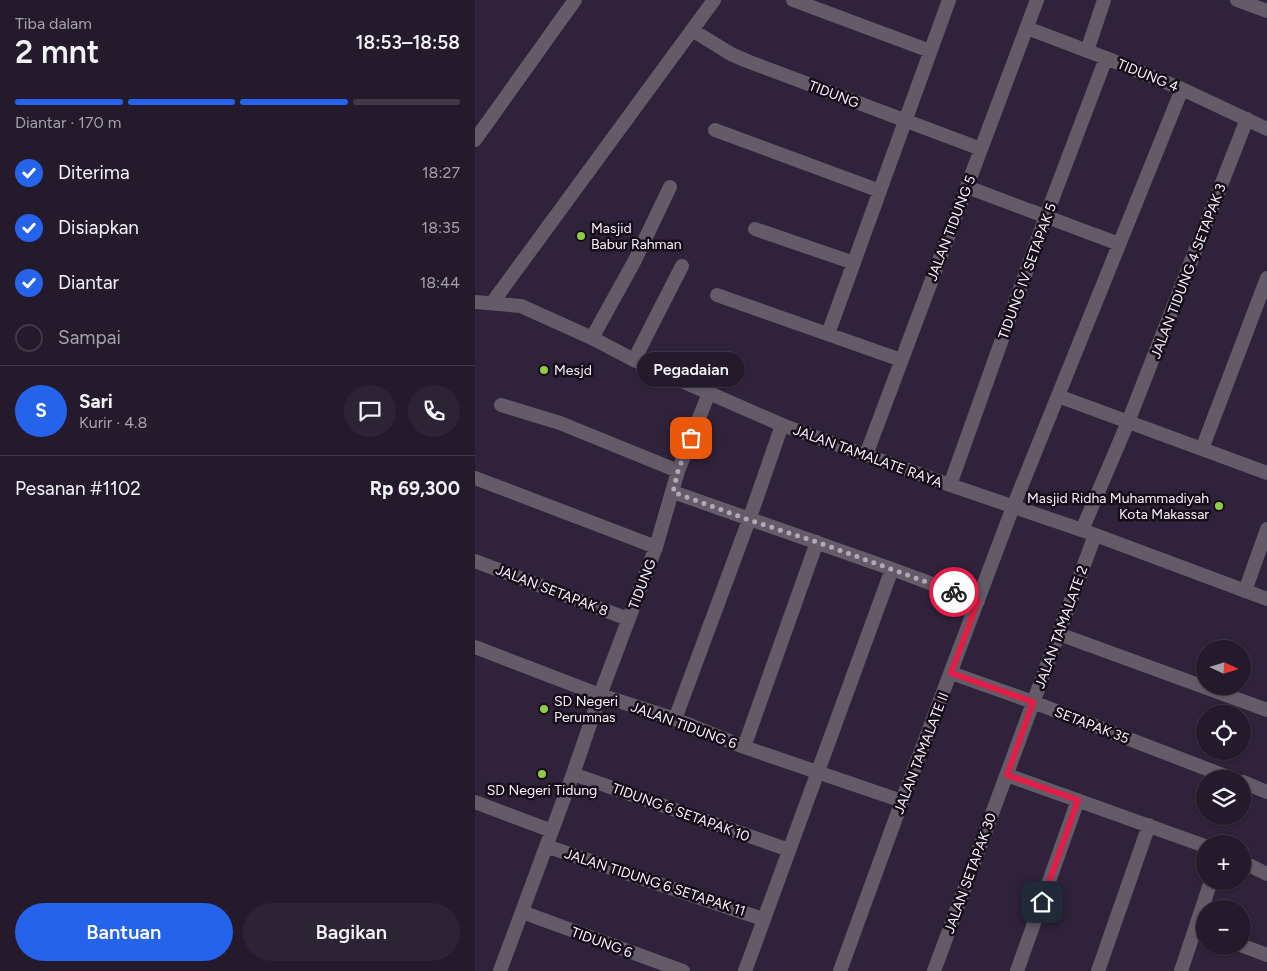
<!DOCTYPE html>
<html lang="id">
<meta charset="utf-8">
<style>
:root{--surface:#241a2c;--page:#2c2334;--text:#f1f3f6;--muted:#a3a1a9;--line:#413848;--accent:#2563eb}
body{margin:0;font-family:Figtree,sans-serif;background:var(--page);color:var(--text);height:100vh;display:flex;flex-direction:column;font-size:19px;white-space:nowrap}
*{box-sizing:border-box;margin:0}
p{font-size:16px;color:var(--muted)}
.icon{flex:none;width:28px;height:28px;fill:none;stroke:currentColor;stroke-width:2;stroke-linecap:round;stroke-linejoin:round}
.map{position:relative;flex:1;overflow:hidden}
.side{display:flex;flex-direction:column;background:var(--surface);width:475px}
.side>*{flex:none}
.needle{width:32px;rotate:94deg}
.tools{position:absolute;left:721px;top:640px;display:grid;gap:10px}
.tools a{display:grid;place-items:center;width:55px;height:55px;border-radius:50%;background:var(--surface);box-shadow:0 1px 4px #0004,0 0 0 1px var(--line);font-size:25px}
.pin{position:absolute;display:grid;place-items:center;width:42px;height:42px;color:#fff;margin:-21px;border-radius:10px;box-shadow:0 2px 8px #0006}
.courier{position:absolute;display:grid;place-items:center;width:50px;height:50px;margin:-25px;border:4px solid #e11d48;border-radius:50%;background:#fff;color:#222;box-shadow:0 1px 6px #0007}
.bubble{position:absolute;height:35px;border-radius:18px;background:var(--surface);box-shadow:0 1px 4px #0004,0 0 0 1px var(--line);font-size:16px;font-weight:600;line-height:35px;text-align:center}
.overview em{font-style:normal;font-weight:600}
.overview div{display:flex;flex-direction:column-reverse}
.overview{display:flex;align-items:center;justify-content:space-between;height:85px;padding:0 15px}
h1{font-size:32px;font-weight:600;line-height:38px}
.bar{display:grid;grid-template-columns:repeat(4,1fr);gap:8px 5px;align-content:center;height:60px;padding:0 15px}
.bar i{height:6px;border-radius:4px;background:var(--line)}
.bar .current{background:var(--accent)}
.bar p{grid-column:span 4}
.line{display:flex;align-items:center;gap:12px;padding:0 15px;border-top:1px solid var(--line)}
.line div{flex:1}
.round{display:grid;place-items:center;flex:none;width:52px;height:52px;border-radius:26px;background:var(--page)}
ol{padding:0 15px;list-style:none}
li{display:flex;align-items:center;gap:15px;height:55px}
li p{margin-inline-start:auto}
li .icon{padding:5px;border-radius:50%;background:var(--accent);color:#fff;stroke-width:4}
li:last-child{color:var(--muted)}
li i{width:28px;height:28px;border:2px solid var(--line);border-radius:50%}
.action{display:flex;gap:10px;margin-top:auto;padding:10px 15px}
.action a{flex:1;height:58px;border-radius:30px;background:var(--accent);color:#fff;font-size:20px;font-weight:600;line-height:58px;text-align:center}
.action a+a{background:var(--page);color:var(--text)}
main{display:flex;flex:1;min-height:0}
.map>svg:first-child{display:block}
</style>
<main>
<section class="side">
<div class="overview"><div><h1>2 mnt</h1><p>Tiba dalam</p></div><em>18:53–18:58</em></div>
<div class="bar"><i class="current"></i><i class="current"></i><i class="current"></i><i></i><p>Diantar · 170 m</p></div>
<ol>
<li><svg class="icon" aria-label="check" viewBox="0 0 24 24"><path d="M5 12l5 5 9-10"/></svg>Diterima<p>18:27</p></li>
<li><svg class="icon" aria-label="check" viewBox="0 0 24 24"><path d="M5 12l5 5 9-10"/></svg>Disiapkan<p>18:35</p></li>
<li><svg class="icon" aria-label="check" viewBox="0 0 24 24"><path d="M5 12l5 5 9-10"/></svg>Diantar<p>18:44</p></li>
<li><i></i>Sampai</li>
</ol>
<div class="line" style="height:90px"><b class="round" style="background:var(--accent);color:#fff">S</b><div><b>Sari</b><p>Kurir · 4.8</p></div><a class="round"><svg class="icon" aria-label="chat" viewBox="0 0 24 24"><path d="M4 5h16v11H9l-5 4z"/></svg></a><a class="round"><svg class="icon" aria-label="phone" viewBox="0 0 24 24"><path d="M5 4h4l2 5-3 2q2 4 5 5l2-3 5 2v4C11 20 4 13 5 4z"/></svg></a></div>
<div class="line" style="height:65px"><div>Pesanan #1102</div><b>Rp 69,300</b></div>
<div class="action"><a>Bantuan</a><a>Bagikan</a></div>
</section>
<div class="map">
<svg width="792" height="971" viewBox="0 0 792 971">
<rect width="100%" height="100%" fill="#30223a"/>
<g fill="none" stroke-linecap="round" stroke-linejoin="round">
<path stroke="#635c68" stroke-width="14" d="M318 0 455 51
M762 0 792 11
M552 28 631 58 707 89 792 129
M217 30 256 54 272 61 506 149
M612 51 629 0
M240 130 405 191
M0 140 100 0
M492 187 644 244
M280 229 379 263
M242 295 426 360
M17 303 239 0
M353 334 474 0
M117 338 159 262 195 187
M159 360 207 266
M583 396 792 473
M26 405 85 423 203 471
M727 449 792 278
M391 455 562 0
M0 478 181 547
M475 485 571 216 631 58
M198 492 417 569
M538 507 707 89
M607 530 653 422 772 119
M0 561 153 619
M770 591 792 529
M584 634 792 710
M0 647 125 695 200 719 269 747 427 801
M476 673 558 702 758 779
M200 719 274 520 307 425
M269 747 342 542
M98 774 314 850
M532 775 730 846
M768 782 792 792
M0 802 77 831
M71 846 288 919
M768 862 792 874
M47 912 208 971
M768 946 792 955
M25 971 98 774 125 695 181 547 203 471 234 393
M270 971 417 569 503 601
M459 971 620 535
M542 971 603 800
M623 971 674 825
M706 971 736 881"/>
<path stroke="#635c68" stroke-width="14" d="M0 302 46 306 117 338 159 360 307 425 475 485 607 530 792 599
M365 971 427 801 538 507"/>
</g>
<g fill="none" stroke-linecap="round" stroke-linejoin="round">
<path stroke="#b1a8b9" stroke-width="5" stroke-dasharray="0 9" d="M216 438 203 471 198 492 274 520 342 542 479 592"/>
<path stroke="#e11d48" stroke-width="6" d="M479 592 503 601 476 673 558 702 532 775 603 800 567 902"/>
</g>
<g fill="#91cd40" stroke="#150e19" stroke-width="2">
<circle cx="106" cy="236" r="5"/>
<circle cx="69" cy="370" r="5"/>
<circle cx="744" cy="506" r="5"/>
<circle cx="69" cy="709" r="5"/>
<circle cx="67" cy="774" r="5"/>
</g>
<g text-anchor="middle" stroke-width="5" stroke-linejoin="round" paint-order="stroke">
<g font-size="14" fill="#f7f0fe" stroke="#150e19">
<text transform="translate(673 75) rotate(22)" y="5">TIDUNG 4</text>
<text transform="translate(359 94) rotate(21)" y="5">TIDUNG</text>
<text transform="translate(476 228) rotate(-69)" y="5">JALAN TIDUNG 5</text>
<text transform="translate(552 271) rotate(-70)" y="5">TIDUNG IV SETAPAK 5</text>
<text transform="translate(713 271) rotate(-69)" y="5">JALAN TIDUNG 4 SETAPAK 3</text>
<text transform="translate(393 456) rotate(20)" y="5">JALAN TAMALATE RAYA</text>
<text transform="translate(167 584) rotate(-69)" y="5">TIDUNG</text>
<text transform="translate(77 590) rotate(21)" y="5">JALAN SETAPAK 8</text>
<text transform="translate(586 627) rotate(-70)" y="5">JALAN TAMALATE 2</text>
<text transform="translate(209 725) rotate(20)" y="5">JALAN TIDUNG 6</text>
<text transform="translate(617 725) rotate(21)" y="5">SETAPAK 35</text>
<text transform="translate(446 753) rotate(-69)" y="5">JALAN TAMALATE II</text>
<text transform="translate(206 812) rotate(20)" y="5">TIDUNG 6 SETAPAK 10</text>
<text transform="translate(495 873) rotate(-70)" y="5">JALAN SETAPAK 30</text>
<text transform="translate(180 882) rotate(18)" y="5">JALAN TIDUNG 6 SETAPAK 11</text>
<text transform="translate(127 942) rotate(20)" y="5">TIDUNG 6</text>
</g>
<g font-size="14" fill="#f7f0fe" stroke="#150e19" text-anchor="start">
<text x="116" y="233">Masjid<tspan x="116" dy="16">Babur Rahman</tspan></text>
<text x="79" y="375">Mesjd</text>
<text x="734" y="503" text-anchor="end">Masjid Ridha Muhammadiyah<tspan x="734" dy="16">Kota Makassar</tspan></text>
<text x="79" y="706">SD Negeri<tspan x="79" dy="16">Perumnas</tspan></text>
<text x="67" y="795" text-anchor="middle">SD Negeri Tidung</text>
</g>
</g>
</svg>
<div class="tools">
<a><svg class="needle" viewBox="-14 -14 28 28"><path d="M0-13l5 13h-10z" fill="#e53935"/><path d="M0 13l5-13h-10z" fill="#a3a1a9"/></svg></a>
<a><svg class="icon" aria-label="locate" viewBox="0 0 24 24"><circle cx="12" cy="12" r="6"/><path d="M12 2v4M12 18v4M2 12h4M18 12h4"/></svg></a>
<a><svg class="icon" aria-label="layers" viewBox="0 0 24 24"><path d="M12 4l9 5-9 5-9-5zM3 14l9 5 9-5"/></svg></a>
<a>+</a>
<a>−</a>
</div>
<div class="pin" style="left:216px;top:438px;background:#ea580c"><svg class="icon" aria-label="bag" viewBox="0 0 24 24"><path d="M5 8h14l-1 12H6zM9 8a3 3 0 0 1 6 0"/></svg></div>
<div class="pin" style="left:567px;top:902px;background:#1f2937"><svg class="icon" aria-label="home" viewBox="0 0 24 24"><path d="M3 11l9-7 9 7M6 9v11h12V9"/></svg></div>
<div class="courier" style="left:479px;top:592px"><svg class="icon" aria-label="bike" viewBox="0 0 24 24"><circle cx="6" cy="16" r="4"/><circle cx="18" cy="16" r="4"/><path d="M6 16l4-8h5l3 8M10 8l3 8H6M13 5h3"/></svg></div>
<div class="bubble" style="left:162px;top:352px;width:108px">Pegadaian</div>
</div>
</main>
